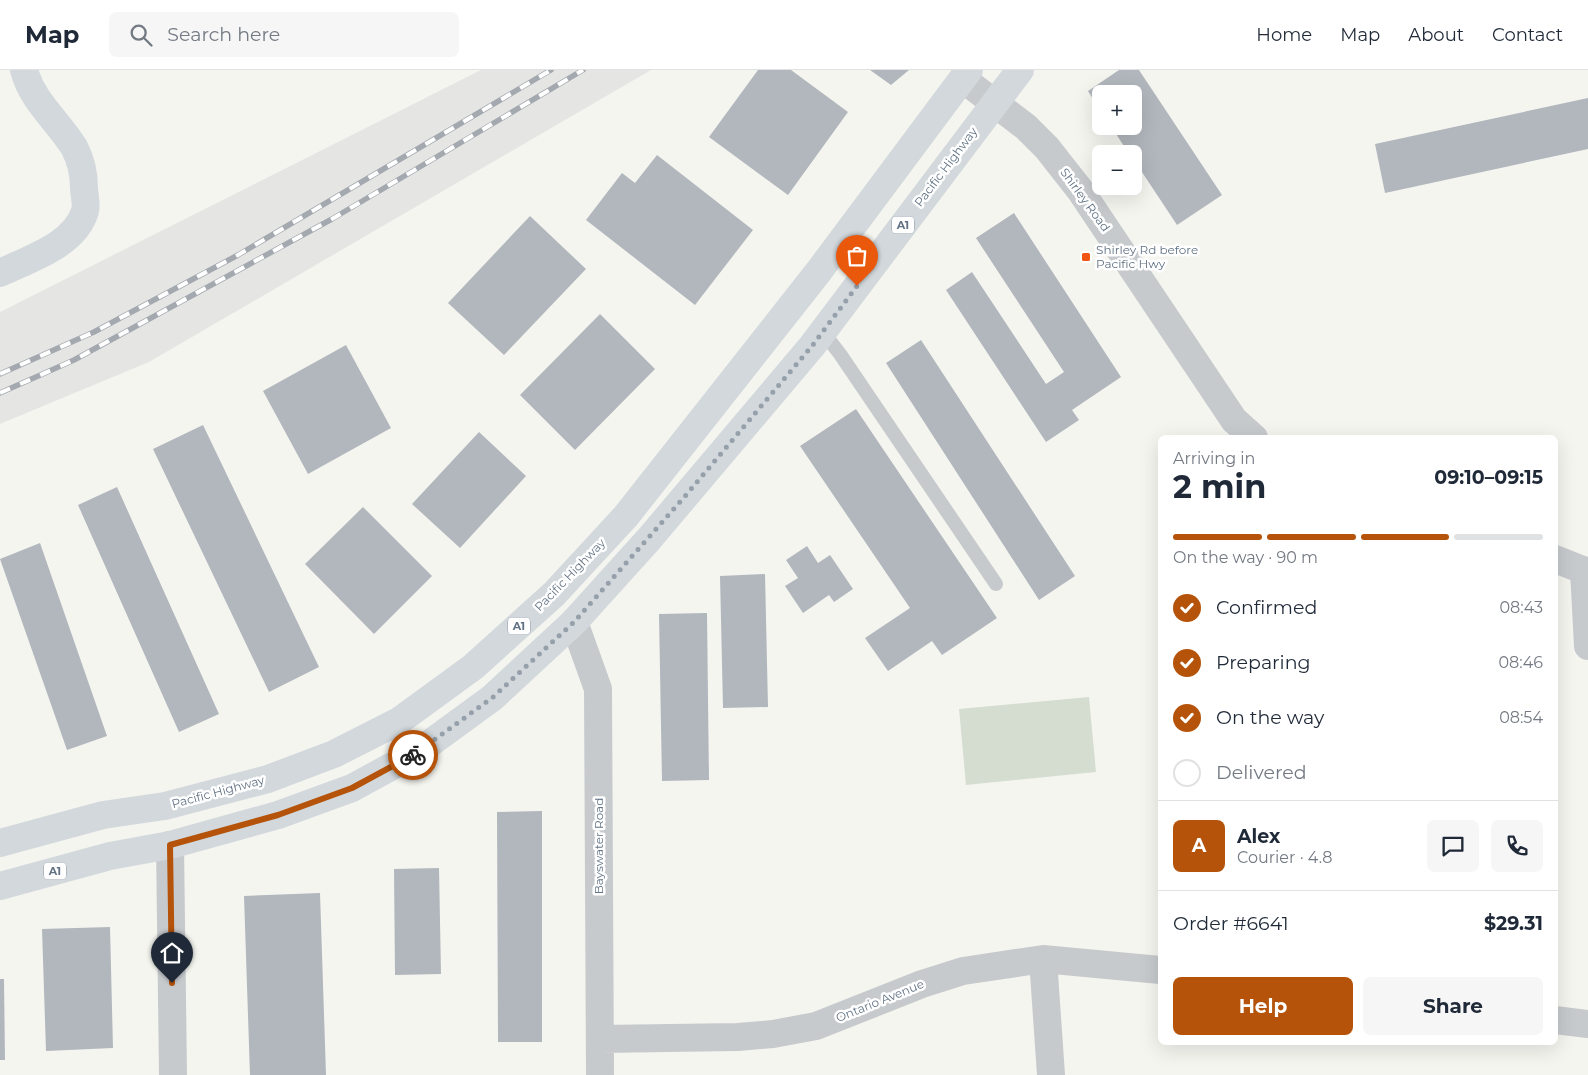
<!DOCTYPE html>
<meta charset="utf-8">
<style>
:root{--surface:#fff;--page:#f6f6f7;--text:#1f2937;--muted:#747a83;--line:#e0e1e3;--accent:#b45309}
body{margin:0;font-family:Montserrat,sans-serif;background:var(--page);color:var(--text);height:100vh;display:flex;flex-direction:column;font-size:19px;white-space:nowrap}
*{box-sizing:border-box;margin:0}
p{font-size:16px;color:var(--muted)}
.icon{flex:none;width:28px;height:28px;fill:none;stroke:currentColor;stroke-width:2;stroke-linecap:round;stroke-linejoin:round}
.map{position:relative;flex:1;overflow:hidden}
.side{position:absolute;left:1158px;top:365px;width:400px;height:610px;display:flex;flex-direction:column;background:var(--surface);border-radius:8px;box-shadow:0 5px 20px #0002}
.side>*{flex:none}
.buttons{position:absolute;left:1092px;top:15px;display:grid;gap:10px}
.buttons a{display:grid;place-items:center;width:50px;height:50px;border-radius:8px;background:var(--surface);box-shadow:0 5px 20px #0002;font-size:25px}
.pin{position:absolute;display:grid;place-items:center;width:42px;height:42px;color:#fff;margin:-51px -21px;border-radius:50% 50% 50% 0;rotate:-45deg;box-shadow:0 0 5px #0007}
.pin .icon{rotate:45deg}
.courier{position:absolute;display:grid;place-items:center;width:50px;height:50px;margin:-25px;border:4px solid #b45309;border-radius:50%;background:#fff;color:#222;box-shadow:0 1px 6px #0007}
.summary em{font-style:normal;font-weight:700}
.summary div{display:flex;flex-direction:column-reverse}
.summary{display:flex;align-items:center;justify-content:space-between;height:85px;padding:0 15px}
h1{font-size:32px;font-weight:700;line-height:38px}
.bar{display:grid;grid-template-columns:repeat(4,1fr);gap:8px 5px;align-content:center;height:60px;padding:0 15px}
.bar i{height:6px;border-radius:4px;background:var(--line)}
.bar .selected{background:var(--accent)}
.bar p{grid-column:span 4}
.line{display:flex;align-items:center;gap:12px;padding:0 15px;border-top:1px solid var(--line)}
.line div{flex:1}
.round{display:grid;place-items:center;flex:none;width:52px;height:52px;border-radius:8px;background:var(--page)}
ol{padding:0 15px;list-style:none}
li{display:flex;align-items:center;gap:15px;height:55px}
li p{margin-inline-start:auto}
li .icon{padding:5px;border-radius:50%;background:var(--accent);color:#fff;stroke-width:4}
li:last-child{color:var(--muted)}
li i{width:28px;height:28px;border:2px solid var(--line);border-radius:50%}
.cta{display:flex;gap:10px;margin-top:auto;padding:10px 15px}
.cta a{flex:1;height:58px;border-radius:8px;background:var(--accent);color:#fff;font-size:20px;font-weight:700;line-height:58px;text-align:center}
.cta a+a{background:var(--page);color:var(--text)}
header{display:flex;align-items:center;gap:30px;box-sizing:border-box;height:70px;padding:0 25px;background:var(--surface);border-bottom:1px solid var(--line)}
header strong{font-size:24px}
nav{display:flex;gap:28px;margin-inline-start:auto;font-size:18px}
.search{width:350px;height:45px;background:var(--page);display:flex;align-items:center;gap:12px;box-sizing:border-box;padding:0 18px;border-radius:8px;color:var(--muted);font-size:19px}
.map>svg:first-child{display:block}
</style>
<header>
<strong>Map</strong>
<div class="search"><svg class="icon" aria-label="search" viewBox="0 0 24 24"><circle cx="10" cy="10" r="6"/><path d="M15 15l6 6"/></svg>Search here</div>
<nav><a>Home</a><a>Map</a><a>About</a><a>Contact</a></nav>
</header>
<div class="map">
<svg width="1588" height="1005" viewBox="0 0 1588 1005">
<rect width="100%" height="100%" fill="#f5f5f0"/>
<path fill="#e5e6e4" d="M481 0H651L149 292 0 354V242Z"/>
<path fill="#d5ddd1" d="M1089 627 1096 702 966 715 959 639Z"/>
<path fill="#b1b7bd" d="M758 0H791L848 42 788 125 709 67Z
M870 0H909L891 15Z
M1119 0H1139L1222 125 1177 155 1134 90V84H1129L1111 56H1134V24H1101V42L1088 21Z
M1588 28V79L1385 123 1375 74Z
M657 85 753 160 695 235 586 150 622 103 635 113Z
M1014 143 1121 307 1072 340 1079 350 1046 372 946 220 972 202 1046 314 1064 302 976 168Z
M530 146 586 199 504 285 448 233Z
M600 244 655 299 575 380 520 325Z
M921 270 1075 506 1039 530 886 293Z
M346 275 391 358 308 404 263 321Z
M856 339 997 548 942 585 932 571 888 601 865 568 910 538 800 376Z
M203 355 319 597 269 622 153 379Z
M479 362 526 406 460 478 412 434Z
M117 417 219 644 179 662 78 435Z
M363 437 432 506 374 564 305 494Z
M40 473 107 666 67 680 0 489Z
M807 476 818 493 830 485 853 519 834 532 829 525 803 543 785 516 798 508 786 490Z
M765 504 768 637 723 638 720 506Z
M707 543 709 710 662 711 659 544Z
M542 741V972H498L497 742Z
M439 798 441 904 395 905 394 799Z
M320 823 326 1005H250L244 826Z
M110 857 113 978 46 981 42 859Z
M0 909H4L5 990H0Z"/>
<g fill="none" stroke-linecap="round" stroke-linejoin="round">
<path stroke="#c7cacd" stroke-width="14" d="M823 262 840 284 996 514"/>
<path stroke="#c7cacd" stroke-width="28" d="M963 9 1026 57 1047 78 1080 120 1234 350 1254 368
M1555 489 1588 502
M1584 500 1588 576
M574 552 598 619 600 1005
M170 775 173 1005
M1043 889 1051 1005
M1555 950 1588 954
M600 969 738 967 773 964 816 956 922 914 963 901 1043 889 1160 900"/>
<path stroke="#d2d8dc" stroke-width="28" d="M0 203C29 189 75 175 85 141 87 134 84 124 84 118 84 104 81 90 74 77 58 51 32 31 24 0"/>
<path stroke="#d2d8dc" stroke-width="28" d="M0 773 103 745 165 736 268 709 334 684 399 651 473 597 554 524 626 446 819 201 969 0
M0 816 110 786 170 775 278 745 352 718 418 682 492 628 574 552 649 469 812 276 1020 0"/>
<defs>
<path id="rail" d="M0 304 94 262 238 185 551 0
M0 323 74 290 332 149 583 0"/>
</defs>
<use href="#rail" stroke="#a4a9b0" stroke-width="5.5"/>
<use href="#rail" stroke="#fff" stroke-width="4" stroke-dasharray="11" stroke-linecap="butt"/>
</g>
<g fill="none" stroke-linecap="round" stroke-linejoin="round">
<path stroke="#95a0aa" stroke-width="5" stroke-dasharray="0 9" d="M413 685 492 628 574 552 686 425 812 276 857 216"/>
<path stroke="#b45309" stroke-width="6" d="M172 913 170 775 278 745 352 718 413 685"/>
</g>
<rect fill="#f15614" stroke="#fff" stroke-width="2" x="1081" y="182" width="10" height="10" rx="2.5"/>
<g text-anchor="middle" stroke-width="5" stroke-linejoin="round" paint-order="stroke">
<g fill="#fff" stroke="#909ca9" stroke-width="1">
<rect x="892" y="146.5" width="22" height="17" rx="4"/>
<rect x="508" y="547.5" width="22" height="17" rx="4"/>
<rect x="44" y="792.5" width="22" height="17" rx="4"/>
</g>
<g font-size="11" font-weight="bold" fill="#617284">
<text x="903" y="159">A1</text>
<text x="519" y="560">A1</text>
<text x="55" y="805">A1</text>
</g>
<g font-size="12" fill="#617284" stroke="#fff">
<text transform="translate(946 97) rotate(-53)" y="4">Pacific Highway</text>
<text transform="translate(1085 130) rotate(54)" y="4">Shirley Road</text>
<text transform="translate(570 505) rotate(-46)" y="4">Pacific Highway</text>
<text transform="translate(218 722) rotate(-15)" y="4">Pacific Highway</text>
<text transform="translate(599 776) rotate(-90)" y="4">Bayswater Road</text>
<text transform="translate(880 931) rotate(-22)" y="4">Ontario Avenue</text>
</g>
<g font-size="12" fill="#617284" stroke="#fff" text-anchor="start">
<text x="1096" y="184">Shirley Rd before<tspan x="1096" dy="14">Pacific Hwy</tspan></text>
</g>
</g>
</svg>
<div class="buttons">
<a>+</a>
<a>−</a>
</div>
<div class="pin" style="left:857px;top:216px;background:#ea580c"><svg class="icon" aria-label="bag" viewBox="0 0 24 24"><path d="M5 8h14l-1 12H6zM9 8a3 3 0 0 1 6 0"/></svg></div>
<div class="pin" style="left:172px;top:913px;background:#1f2937"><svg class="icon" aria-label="home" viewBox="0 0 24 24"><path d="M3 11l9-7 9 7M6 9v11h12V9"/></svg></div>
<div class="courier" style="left:413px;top:685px"><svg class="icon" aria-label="bike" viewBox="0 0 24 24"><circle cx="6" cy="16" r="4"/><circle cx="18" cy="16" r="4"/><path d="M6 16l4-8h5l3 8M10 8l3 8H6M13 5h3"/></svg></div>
<section class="side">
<div class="summary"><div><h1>2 min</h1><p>Arriving in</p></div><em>09:10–09:15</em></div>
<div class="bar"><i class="selected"></i><i class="selected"></i><i class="selected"></i><i></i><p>On the way · 90 m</p></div>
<ol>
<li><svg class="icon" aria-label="check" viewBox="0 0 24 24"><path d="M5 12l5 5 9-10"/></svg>Confirmed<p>08:43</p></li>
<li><svg class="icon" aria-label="check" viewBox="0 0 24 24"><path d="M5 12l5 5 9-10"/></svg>Preparing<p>08:46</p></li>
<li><svg class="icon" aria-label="check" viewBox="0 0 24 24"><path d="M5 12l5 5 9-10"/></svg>On the way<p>08:54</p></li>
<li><i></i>Delivered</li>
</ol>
<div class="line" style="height:90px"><b class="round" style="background:var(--accent);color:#fff">A</b><div><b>Alex</b><p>Courier · 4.8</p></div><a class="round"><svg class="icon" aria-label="chat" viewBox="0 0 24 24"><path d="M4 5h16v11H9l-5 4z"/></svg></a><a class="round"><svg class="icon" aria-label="phone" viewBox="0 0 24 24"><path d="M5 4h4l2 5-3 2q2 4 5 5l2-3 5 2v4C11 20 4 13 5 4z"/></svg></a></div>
<div class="line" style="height:65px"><div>Order #6641</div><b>$29.31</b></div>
<div class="cta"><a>Help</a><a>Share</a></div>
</section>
</div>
